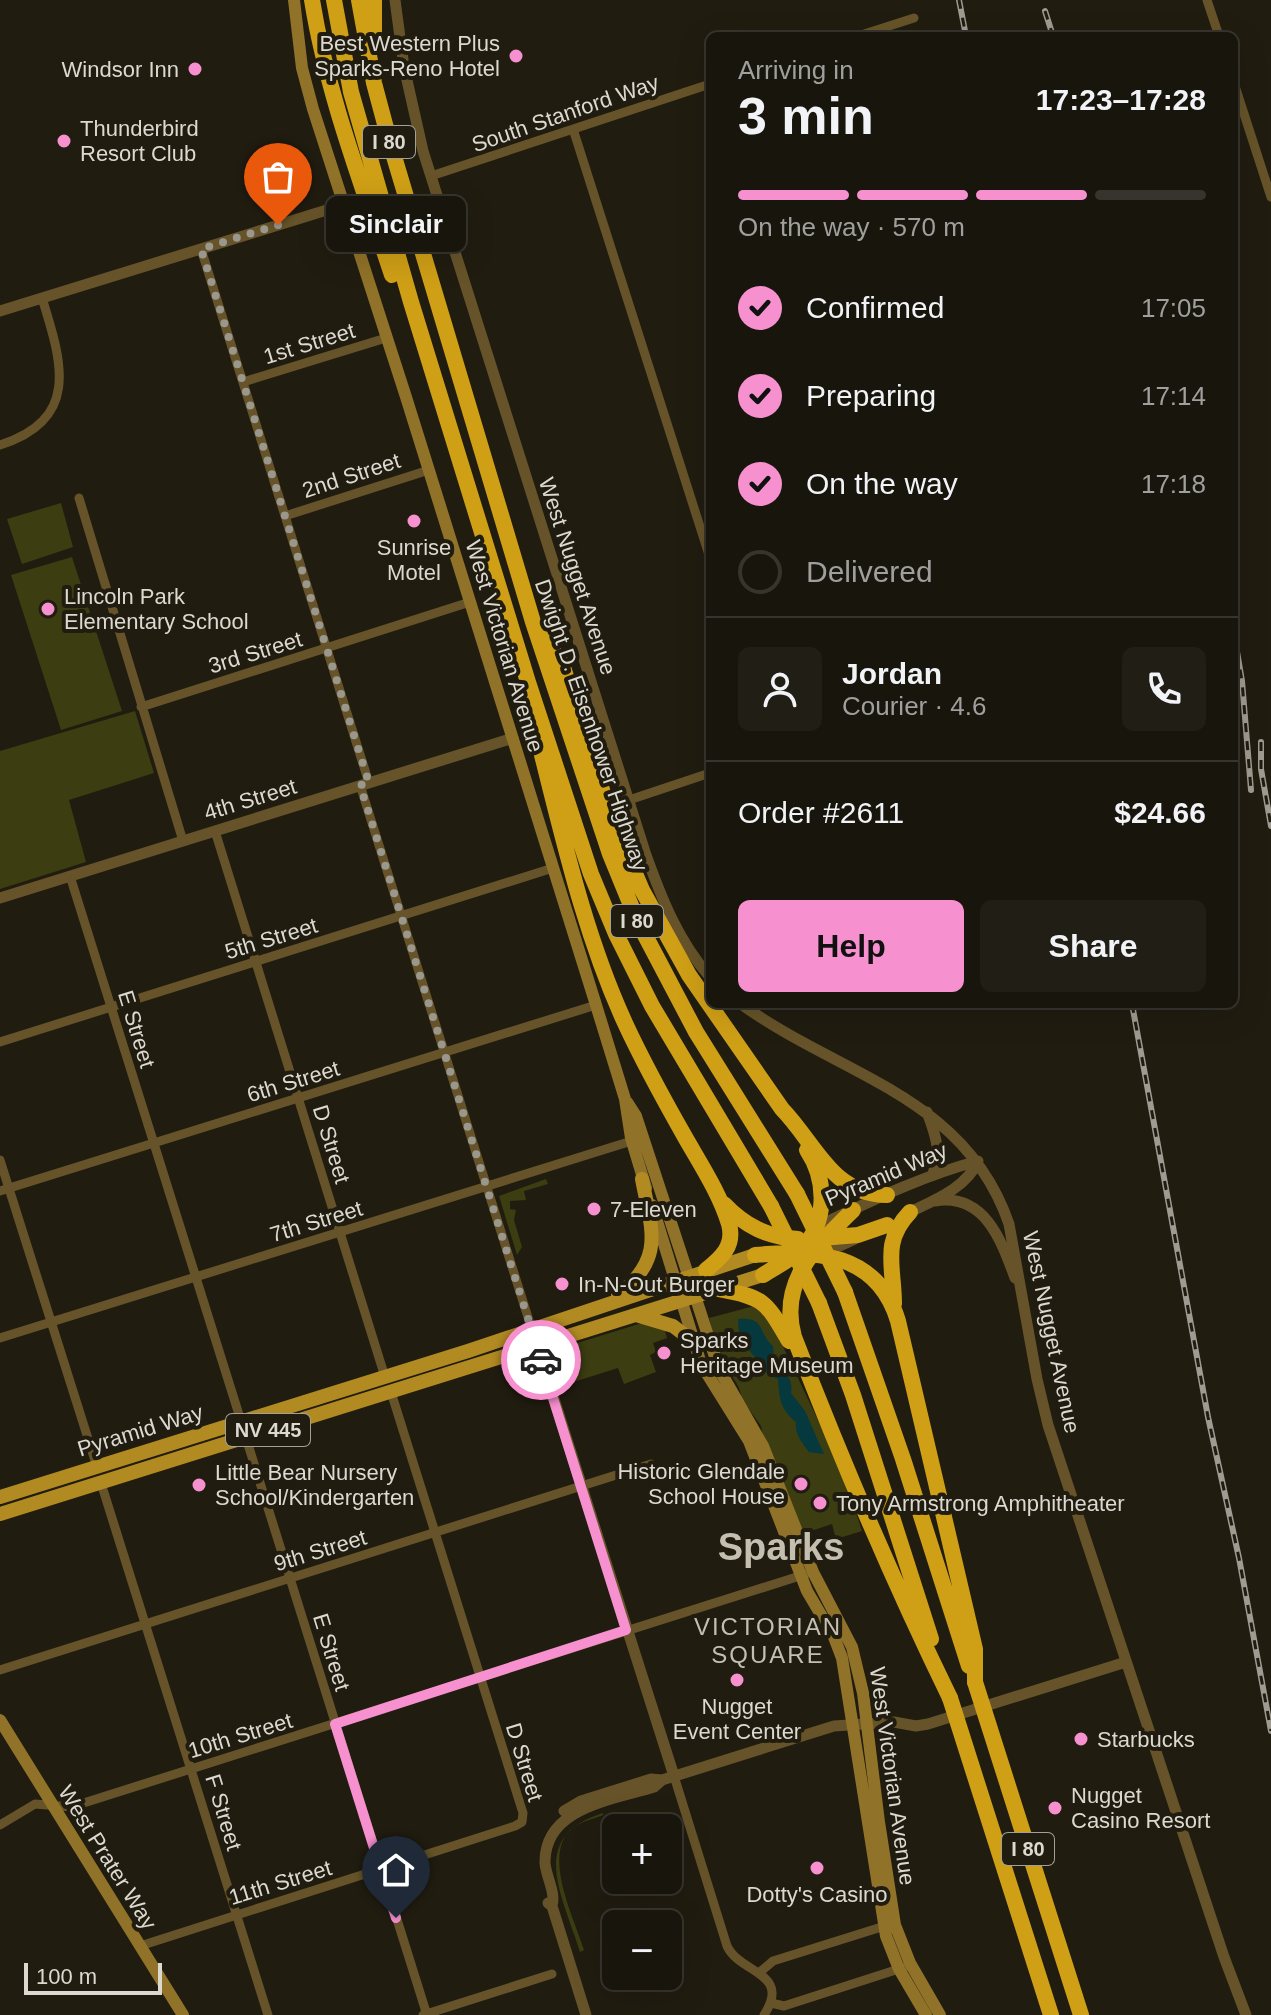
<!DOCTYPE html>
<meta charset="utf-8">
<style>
:root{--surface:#18150c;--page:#211e15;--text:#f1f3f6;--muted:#9f9f9d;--line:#36342d;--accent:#f690cf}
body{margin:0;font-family:Helvetica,sans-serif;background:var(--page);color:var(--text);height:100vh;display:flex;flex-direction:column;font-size:30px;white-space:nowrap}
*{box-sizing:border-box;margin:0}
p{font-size:26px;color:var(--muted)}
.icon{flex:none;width:44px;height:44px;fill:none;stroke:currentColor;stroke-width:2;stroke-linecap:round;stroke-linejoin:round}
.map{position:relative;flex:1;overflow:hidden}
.drawer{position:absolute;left:706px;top:32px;width:532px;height:976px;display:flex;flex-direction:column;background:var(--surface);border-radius:12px;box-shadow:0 8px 32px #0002,0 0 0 2px var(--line)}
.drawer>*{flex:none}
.fabs{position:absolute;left:602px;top:1814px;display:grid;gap:16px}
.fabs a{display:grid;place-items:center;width:80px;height:80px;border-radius:12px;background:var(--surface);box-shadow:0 8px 32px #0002,0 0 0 2px var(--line);font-size:40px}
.scale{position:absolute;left:24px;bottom:20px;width:138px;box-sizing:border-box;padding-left:8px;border:4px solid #dcd9d1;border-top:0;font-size:22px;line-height:28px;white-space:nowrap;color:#dcd9d1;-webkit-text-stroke:6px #201c10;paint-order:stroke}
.pin{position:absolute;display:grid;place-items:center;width:68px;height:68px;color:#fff;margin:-82px -34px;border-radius:50% 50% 50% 0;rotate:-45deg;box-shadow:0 0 8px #0007}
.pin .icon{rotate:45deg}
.courier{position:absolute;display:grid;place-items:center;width:80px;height:80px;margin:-40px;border:6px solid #f690cf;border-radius:50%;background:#fff;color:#222;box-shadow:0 2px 10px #0007}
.bubble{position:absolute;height:56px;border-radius:12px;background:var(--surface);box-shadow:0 8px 32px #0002,0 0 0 2px var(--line);font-size:26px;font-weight:700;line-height:56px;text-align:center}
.head em{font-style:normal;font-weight:700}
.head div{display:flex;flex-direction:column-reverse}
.head{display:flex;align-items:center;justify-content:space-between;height:136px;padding:0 32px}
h1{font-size:52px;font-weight:700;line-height:60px}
.bar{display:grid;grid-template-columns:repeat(4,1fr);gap:12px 8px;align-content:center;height:96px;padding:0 32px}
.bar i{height:10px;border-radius:6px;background:var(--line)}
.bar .selected{background:var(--accent)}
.bar p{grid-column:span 4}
.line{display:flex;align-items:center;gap:20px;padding:0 32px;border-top:2px solid var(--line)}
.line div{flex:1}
.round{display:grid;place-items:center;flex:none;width:84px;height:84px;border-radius:12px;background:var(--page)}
ol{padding:0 32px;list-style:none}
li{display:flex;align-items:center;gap:24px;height:88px}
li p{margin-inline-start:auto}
li .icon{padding:8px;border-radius:50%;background:var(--accent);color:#111;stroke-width:4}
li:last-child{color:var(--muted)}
li i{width:44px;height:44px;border:4px solid var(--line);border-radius:50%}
.cta{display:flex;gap:16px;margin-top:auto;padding:16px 32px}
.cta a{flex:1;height:92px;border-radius:12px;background:var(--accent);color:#111;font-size:32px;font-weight:700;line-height:92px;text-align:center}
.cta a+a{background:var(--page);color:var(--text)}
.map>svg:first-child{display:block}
</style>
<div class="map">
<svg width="1271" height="2015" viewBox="0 0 1271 2015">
<rect width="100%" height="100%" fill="#201c10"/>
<path fill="#3c3d11" d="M61 503 73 547 22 564 7 519Z
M72 557 122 711 61 730 11 575Z
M135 711 154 773 69 800 86 862 0 889V751Z
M546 1179 548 1184 524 1191 526 1200 510 1201V1209L516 1210 514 1220 522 1247 517 1255 499 1196Z
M754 1306 771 1321 843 1473 862 1531 836 1539 832 1524 811 1531 819 1557 814 1558 810 1553 763 1438 761 1426 741 1398C742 1389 731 1372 723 1369L709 1318Z
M642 1323 664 1327 667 1338 653 1343 656 1352 650 1355 656 1372 624 1384 618 1368 564 1385 556 1359 561 1348Z
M603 1813V1815C593 1819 583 1821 574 1827 540 1851 574 1918 584 1950L580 1952C563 1896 526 1837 603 1813Z"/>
<path fill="#05393d" d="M738 1319C767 1317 757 1333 773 1346L774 1361C783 1370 794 1378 791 1393L805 1411 824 1454 809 1452C803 1444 794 1433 796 1422 781 1410 779 1399 778 1379 758 1373 763 1359 744 1347L745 1334 739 1335Z"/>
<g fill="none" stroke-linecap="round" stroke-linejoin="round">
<path stroke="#665329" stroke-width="9" d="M1207 0 1219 36
M858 36 914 18
M1234 83 1271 197
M573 129 710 558
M431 176 710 84
M201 249 369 783
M243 382 386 338
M0 445C82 419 61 360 42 298
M79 498 183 841
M285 516 429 470
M141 707 470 602
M360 785 532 1330
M629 800 710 773
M215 831 385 1377
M70 876 241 1421
M0 1042 553 868
M0 1160 97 1467
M0 1191 596 1005
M0 1338 638 1139
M246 1438 427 2015
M101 1483 268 2015
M0 1670 651 1464
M674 1776 727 1946C740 1974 792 1972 764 2015
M0 1825 35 1804 71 1807 806 1574
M140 1946 515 1826 522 1822 523 1813 391 1392
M760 1972 773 1961 888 1925
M771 2003 784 2006 905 1967
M423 2015 552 1974"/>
<path stroke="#665329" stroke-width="11" d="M395 0 404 67 423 151 645 852C661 897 678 941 710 977
M0 311 343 205
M0 898 513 738
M741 1004C840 1076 965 1095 1009 1224L1037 1379 1048 1425 1224 1957 1246 2015
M927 1112C936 1136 942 1152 932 1176
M935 1201C984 1193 1001 1239 1015 1278
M906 1214C932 1201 966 1189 978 1161
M814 1228C867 1203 921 1176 978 1161
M820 1255 855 1239
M532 1330 674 1776
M564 1811 581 1801 651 1779 662 1780
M548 1903 552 1906 586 2015
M552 1906C556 1892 546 1877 545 1863 544 1807 613 1800 654 1787L662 1780 834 1726 894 1722 916 1726 928 1724 1126 1662"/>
<path stroke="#907228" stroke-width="12" d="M294 0 302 68 313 109 406 397 596 1005 625 1099 631 1138 646 1188
M627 1102 636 1116 719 1369 763 1446 813 1572 852 1647 863 1693 879 1822 895 1925 910 1963 940 2015
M652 1205 701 1364 749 1441 807 1591 834 1637 842 1658 886 1936 899 1969 926 2015
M0 1720 183 2015"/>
<path stroke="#b18a22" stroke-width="14" d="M618 1296C665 1257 652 1232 642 1179
M636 1315 673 1326 694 1342
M0 1497 468 1351 755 1255
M0 1514 763 1275"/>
<path stroke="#cf9f16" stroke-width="16" d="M312 0C327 94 362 184 392 275
M334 0 351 92 411 302 528 682 591 874 616 934 652 1006 771 1206
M359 0 374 83 390 143 533 622 610 854 637 920 696 1032 797 1194
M374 0V45
M544 638 562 664 609 812 642 890 689 975 782 1109C816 1144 832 1195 887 1195
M542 755C565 846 586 938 625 1023 643 1062 664 1100 685 1137 701 1165 720 1194 729 1224 735 1246 721 1258 706 1270
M724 1204C745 1226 767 1237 798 1239
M853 1210C817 1246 778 1281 794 1337 841 1459 893 1581 950 1698
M821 1238 858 1235 887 1225
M755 1255C816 1249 878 1253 898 1321L975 1649V1682
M763 1275C775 1267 789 1261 800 1250 828 1224 827 1180 807 1150
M718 1289C765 1298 765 1300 789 1341
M845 1292 903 1459 969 1666
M819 1303 853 1395 931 1639
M894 1304C894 1267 881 1242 910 1212"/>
<defs>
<path id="rail" d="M959 0 966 36
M1045 11 1053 36
M1234 634 1242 681 1251 790
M1261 742V769L1271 826
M1132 1004 1208 1417 1239 1558 1271 1731"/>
</defs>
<use href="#rail" stroke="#9f9b92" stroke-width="6"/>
<use href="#rail" stroke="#201c10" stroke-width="3" stroke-dasharray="9" stroke-linecap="butt"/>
<path stroke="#cf9f16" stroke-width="16" d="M797 1194 845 1292
M771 1206 819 1303
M975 1682 1081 2015
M950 1698 1051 2015"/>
</g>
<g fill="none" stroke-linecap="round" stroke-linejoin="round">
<path stroke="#9a978d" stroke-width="8" stroke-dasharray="0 14.4" d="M278 225 201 249 369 783 360 785 541 1360"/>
<path stroke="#f690cf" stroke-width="10" d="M396 1918 335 1724 626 1630 541 1360"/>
</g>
<g fill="#f690cf" stroke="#201c10" stroke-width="3">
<circle cx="516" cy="56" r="8"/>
<circle cx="195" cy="69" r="8"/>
<circle cx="64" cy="141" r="8"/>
<circle cx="414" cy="521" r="8"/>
<circle cx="48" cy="609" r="8"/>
<circle cx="594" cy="1209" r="8"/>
<circle cx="562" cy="1284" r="8"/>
<circle cx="664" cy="1353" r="8"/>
<circle cx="801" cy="1484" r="8"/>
<circle cx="199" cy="1485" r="8"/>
<circle cx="820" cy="1503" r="8"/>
<circle cx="737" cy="1680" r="8"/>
<circle cx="1081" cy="1739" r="8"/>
<circle cx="1055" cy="1808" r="8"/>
<circle cx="817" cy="1868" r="8"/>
</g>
<g text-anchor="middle" stroke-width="8" stroke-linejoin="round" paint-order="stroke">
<g fill="#201c10" stroke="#a4a097" stroke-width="2">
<rect x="363" y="126" width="52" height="32" rx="6"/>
<rect x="611" y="905" width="52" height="32" rx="6"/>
<rect x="226" y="1414" width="84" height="32" rx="6"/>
<rect x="1002" y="1833" width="52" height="32" rx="6"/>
</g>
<g font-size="20" font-weight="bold" fill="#dcd9d1">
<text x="389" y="149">I 80</text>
<text x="637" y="928">I 80</text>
<text x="268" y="1437">NV 445</text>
<text x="1028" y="1856">I 80</text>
</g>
<g font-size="22" fill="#dcd9d1" stroke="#201c10" text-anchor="start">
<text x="500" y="51" text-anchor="end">Best Western Plus<tspan x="500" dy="25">Sparks-Reno Hotel</tspan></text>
<text x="179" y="77" text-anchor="end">Windsor Inn</text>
<text x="80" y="136">Thunderbird<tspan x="80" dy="25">Resort Club</tspan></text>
<text x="414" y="555" text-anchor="middle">Sunrise<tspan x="414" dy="25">Motel</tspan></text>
<text x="64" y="604">Lincoln Park<tspan x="64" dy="25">Elementary School</tspan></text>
<text x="610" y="1217">7-Eleven</text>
<text x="578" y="1292">In-N-Out Burger</text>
<text x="680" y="1348">Sparks<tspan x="680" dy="25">Heritage Museum</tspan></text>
<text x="785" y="1479" text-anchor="end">Historic Glendale<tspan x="785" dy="25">School House</tspan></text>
<text x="215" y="1480">Little Bear Nursery<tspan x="215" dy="25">School/Kindergarten</tspan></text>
<text x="836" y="1511">Tony Armstrong Amphitheater</text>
<text x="737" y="1714" text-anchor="middle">Nugget<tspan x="737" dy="25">Event Center</tspan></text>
<text x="1097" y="1747">Starbucks</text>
<text x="1071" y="1803">Nugget<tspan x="1071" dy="25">Casino Resort</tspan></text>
<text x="817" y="1902" text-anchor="middle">Dotty's Casino</text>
</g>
<g font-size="22" fill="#dcd9d1" stroke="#201c10">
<text transform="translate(565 113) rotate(-19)" y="8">South Stanford Way</text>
<text transform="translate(309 343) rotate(-17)" y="8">1st Street</text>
<text transform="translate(351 475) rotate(-18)" y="8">2nd Street</text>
<text transform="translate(578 576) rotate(72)" y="8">West Nugget Avenue</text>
<text transform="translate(505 646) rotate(73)" y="8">West Victorian Avenue</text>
<text transform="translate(255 652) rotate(-17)" y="8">3rd Street</text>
<text transform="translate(592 725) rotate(71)" y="8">Dwight D. Eisenhower Highway</text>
<text transform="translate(250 799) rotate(-17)" y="8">4th Street</text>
<text transform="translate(271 938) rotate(-17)" y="8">5th Street</text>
<text transform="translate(137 1029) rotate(73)" y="8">E Street</text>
<text transform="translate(293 1081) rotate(-17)" y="8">6th Street</text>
<text transform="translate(332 1144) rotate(73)" y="8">D Street</text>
<text transform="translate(886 1174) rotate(-23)" y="8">Pyramid Way</text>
<text transform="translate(316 1221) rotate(-17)" y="8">7th Street</text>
<text transform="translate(1052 1332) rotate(78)" y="8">West Nugget Avenue</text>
<text transform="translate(140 1430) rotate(-17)" y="8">Pyramid Way</text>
<text transform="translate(320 1550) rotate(-17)" y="8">9th Street</text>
<text transform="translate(332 1652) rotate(73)" y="8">E Street</text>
<text transform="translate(240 1735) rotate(-17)" y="8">10th Street</text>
<text transform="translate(525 1762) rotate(73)" y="8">D Street</text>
<text transform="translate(893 1776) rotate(82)" y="8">West Victorian Avenue</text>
<text transform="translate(224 1812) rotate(73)" y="8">F Street</text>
<text transform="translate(108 1857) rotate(58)" y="8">West Prater Way</text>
<text transform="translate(280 1882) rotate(-17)" y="8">11th Street</text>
</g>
<g font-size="24" letter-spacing="2" fill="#c5bfaf" stroke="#201c10">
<text x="768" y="1635">VICTORIAN<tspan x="768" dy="28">SQUARE</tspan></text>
</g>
<g font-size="38" font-weight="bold" fill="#c5bfaf" stroke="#201c10">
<text x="781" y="1560">Sparks</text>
</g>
</g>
</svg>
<div class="fabs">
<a>+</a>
<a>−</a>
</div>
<div class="scale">100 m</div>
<div class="pin" style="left:278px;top:225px;background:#ea580c"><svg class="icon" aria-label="bag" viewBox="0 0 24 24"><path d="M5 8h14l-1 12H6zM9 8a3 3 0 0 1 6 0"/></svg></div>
<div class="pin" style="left:396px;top:1918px;background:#1f2937"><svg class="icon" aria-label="home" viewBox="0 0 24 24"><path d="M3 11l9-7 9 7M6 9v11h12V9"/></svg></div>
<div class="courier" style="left:541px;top:1360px"><svg class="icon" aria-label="car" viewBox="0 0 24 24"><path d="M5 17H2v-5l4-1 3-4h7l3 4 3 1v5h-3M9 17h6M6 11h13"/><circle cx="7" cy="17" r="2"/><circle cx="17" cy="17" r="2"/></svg></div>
<div class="bubble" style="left:326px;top:196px;width:140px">Sinclair</div>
<section class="drawer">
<div class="head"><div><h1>3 min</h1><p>Arriving in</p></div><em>17:23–17:28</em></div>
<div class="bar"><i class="selected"></i><i class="selected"></i><i class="selected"></i><i></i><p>On the way · 570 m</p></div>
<ol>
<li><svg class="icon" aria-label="check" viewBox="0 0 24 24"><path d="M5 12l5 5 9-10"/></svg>Confirmed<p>17:05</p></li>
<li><svg class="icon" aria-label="check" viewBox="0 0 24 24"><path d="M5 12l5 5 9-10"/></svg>Preparing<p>17:14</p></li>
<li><svg class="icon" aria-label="check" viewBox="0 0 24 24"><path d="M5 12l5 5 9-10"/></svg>On the way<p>17:18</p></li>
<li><i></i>Delivered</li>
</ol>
<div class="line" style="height:144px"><a class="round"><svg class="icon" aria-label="person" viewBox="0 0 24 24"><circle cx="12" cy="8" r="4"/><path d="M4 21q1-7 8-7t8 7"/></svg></a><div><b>Jordan</b><p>Courier · 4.6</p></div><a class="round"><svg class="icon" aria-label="phone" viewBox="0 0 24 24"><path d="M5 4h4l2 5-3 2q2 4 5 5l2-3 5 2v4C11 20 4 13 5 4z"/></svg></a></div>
<div class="line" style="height:104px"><div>Order #2611</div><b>$24.66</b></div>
<div class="cta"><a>Help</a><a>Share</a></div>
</section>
</div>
